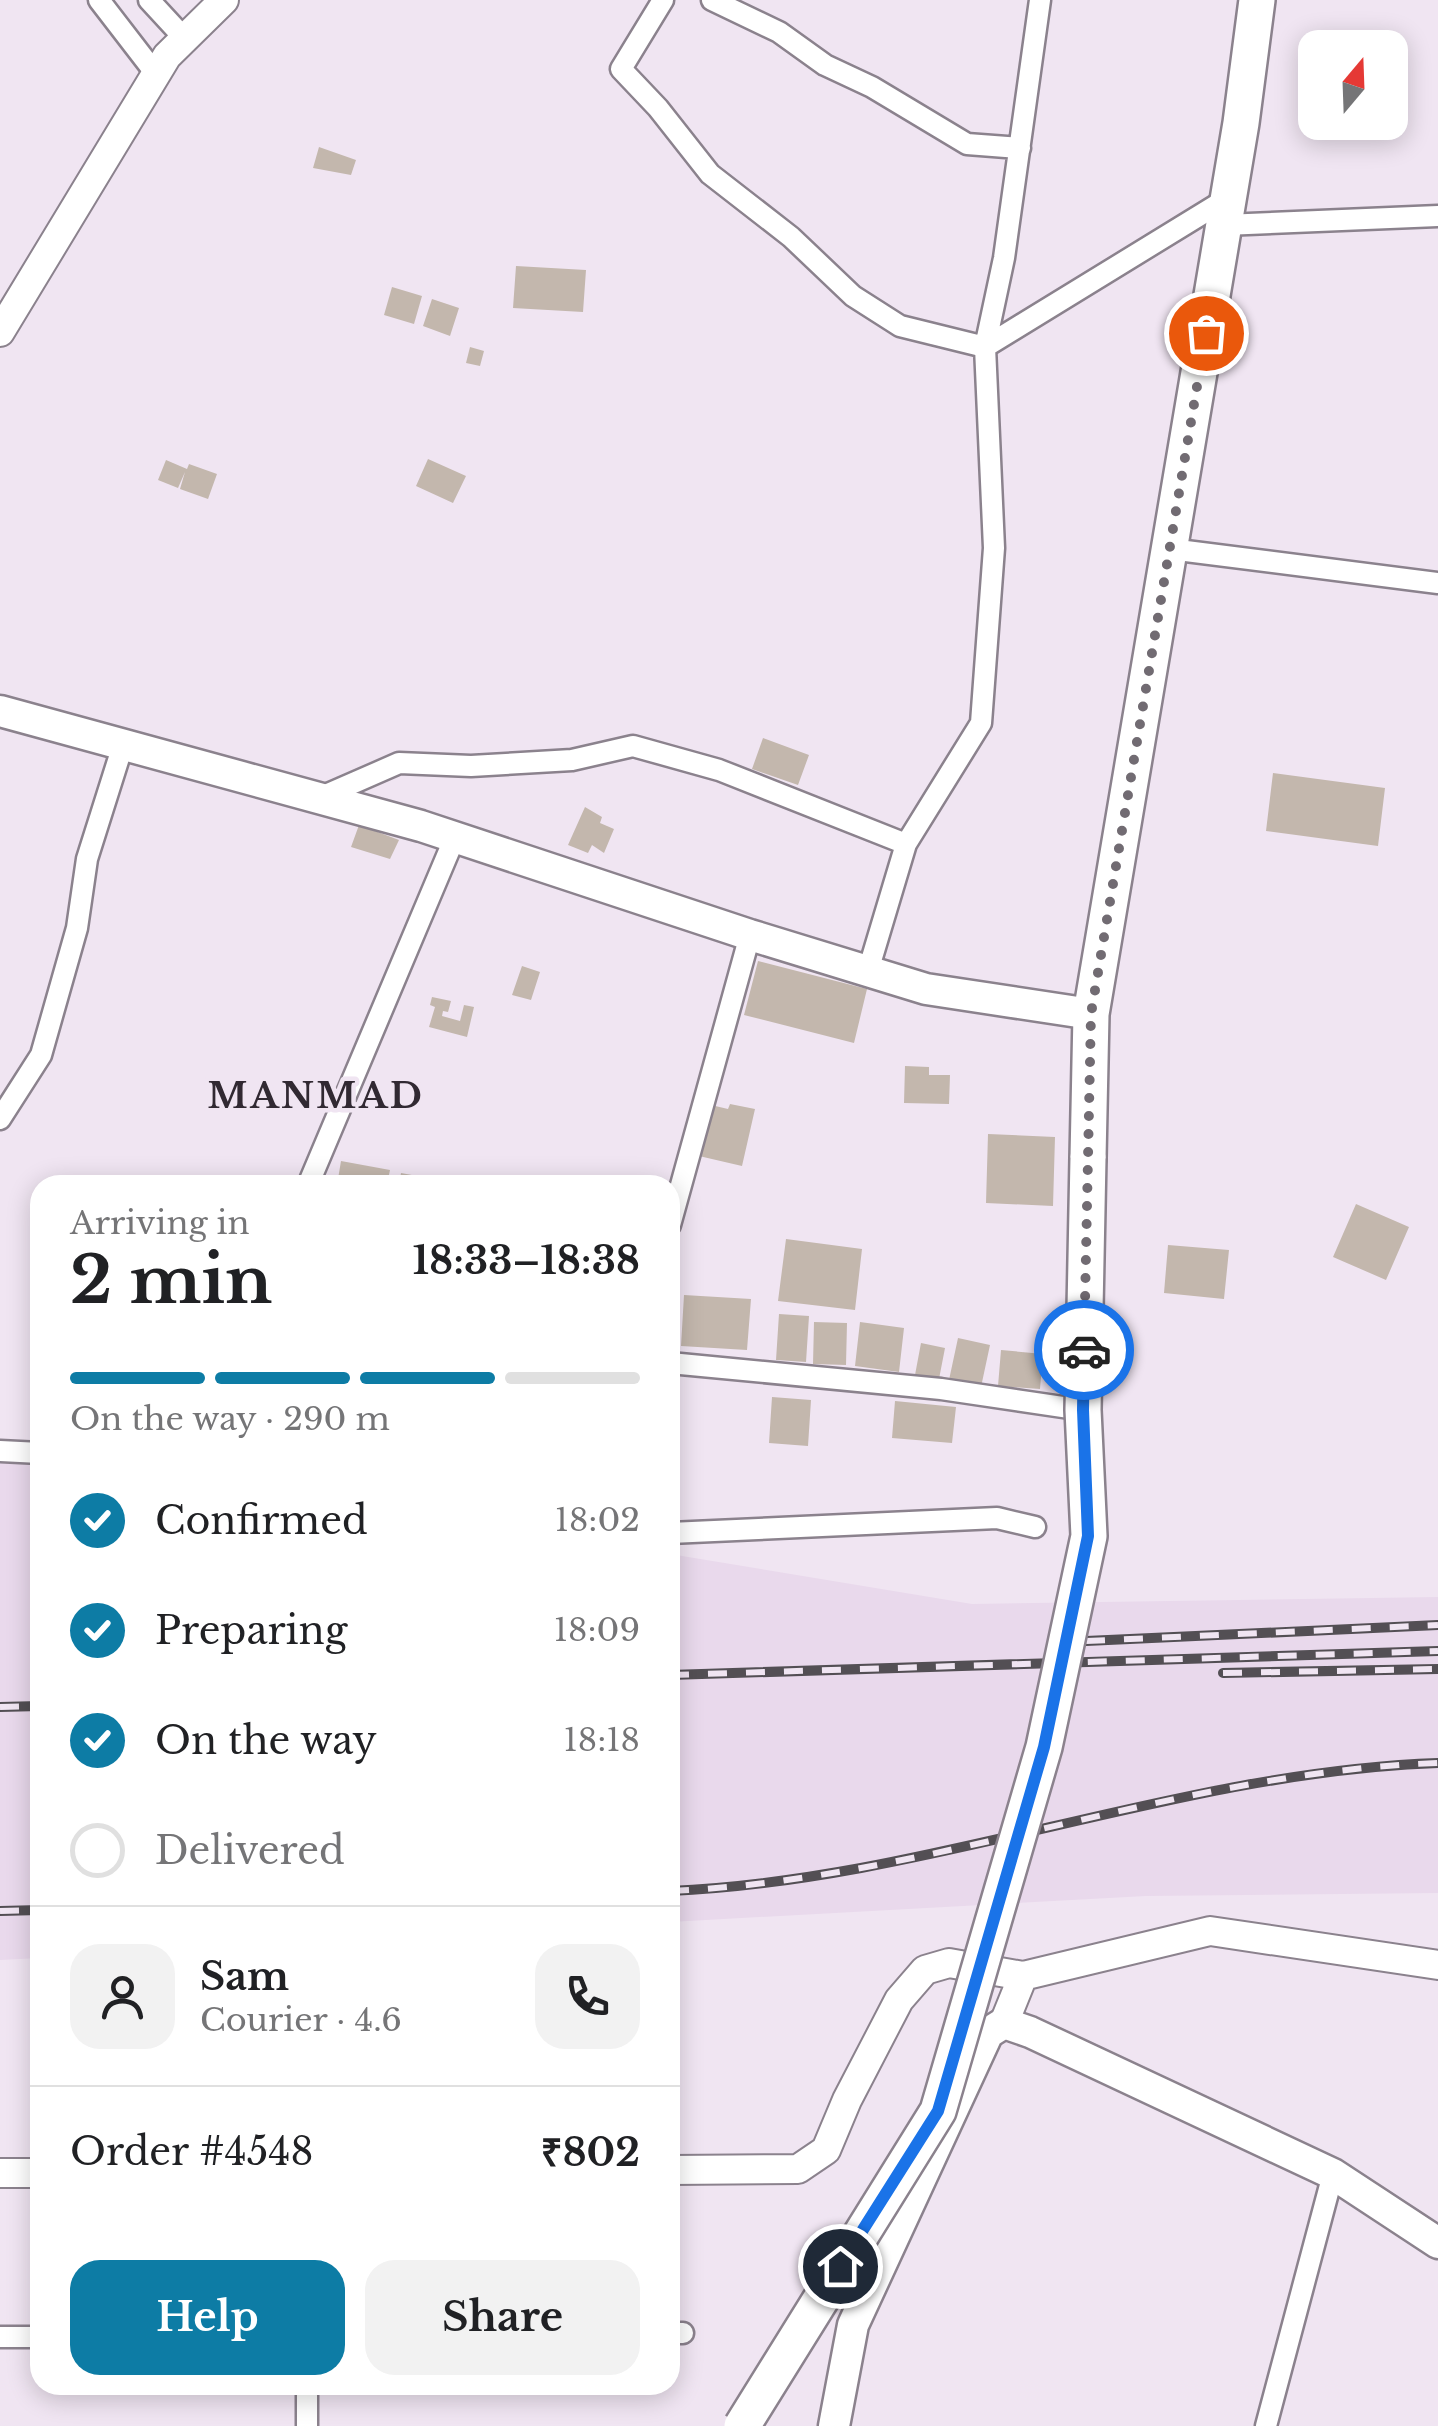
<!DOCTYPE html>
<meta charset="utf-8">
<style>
:root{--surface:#fff;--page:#f2f2f2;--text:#202124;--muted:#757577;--line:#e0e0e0;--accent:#0d7ca5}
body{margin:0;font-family:"Libre Baskerville",serif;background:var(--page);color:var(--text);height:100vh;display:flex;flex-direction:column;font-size:38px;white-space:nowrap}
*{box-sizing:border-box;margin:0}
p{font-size:32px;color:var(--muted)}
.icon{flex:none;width:55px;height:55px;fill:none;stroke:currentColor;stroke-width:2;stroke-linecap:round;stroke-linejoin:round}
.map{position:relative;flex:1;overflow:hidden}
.drawer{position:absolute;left:30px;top:1175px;width:650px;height:1220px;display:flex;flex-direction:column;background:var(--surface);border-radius:30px;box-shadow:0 5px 25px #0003}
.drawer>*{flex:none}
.needle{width:65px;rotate:19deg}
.controls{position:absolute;left:1298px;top:30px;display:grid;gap:20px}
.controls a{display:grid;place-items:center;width:110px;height:110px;border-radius:20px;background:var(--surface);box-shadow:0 5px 25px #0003;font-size:50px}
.pin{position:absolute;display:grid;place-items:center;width:85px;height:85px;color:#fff;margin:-42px;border:5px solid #fff;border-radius:50%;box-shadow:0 2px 10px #0007}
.courier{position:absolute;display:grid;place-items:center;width:100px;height:100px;margin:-50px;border:8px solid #1a73e8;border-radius:50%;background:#fff;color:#222;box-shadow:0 2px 12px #0007}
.summary em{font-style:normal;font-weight:800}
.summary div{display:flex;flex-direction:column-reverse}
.summary{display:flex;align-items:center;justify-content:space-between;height:170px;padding:0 40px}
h1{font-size:65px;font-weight:800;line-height:75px}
.bar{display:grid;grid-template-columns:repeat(4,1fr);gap:15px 10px;align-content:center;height:120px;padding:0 40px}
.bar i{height:12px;border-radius:8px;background:var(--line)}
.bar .current{background:var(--accent)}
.bar p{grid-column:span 4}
.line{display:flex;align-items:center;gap:25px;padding:0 40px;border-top:2px solid var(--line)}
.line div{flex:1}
.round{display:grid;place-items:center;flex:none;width:105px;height:105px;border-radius:30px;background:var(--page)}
ol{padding:0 40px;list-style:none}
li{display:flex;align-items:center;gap:30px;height:110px}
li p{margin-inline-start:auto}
li .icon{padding:10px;border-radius:50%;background:var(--accent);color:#fff;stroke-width:4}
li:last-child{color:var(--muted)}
li i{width:55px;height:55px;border:5px solid var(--line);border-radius:50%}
.primary-button{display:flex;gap:20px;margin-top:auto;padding:20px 40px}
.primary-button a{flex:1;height:115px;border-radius:30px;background:var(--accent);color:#fff;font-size:40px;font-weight:800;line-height:115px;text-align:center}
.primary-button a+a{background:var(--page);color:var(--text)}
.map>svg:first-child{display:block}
</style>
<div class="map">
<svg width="1438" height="2426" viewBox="0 0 1438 2426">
<rect width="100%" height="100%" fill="#f0e5f2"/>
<path fill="#e9d9ec" d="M0 1463 40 1464V1958L0 1960Z
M670 1554 972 1604 1438 1597V1893L1146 1896 670 1922Z"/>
<path fill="#c3b7ad" d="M319 147 356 160 351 175 313 168Z
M516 266 586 270 583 312 513 308Z
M392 287 422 296 414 324 384 315Z
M432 299 459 308 450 336 423 326Z
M470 347 484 351 480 366 466 363Z
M428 459 466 476 453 503 416 486Z
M166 460 187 469 189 464 217 474 208 499 180 489 185 472 178 488 158 480Z
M763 738 809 755 798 785 752 769Z
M1273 773 1385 788 1378 846 1266 831Z
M585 807 602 817 600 823 614 829 604 853 592 845 588 853 568 845Z
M359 825 399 840 390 859 351 847Z
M758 961 867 989 854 1043 744 1015Z
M522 966 540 972 531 1000 512 995Z
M432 997 451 1001 448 1012 443 1011 442 1016 460 1021 464 1005 474 1007 467 1037 429 1027 435 1007 430 1005Z
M905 1066 929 1067V1075H950L949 1104 904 1103Z
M730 1104 755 1109 742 1166 699 1156 711 1105 728 1109Z
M988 1134 1055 1137 1053 1206 986 1203Z
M341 1161 390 1170 387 1185H337Z
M401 1173 455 1183V1185H399Z
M1356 1204 1409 1227 1386 1280 1333 1257Z
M786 1239 862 1249 855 1310 778 1301Z
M1168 1245 1229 1250 1224 1299 1164 1293Z
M684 1295 751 1299 747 1350 681 1346Z
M779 1314 809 1316 806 1362 776 1360Z
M814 1322 847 1323 846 1365 813 1364Z
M860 1322 904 1328 899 1372 855 1366Z
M958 1338 990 1345 981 1387 949 1380Z
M921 1343 945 1348 939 1379 915 1375Z
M1001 1350 1043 1354 1040 1389 998 1386Z
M772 1397 811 1400 808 1446 769 1443Z
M895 1401 956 1407 952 1443 892 1438Z"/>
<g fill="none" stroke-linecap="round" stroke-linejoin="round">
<defs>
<path id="minor" d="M99 0 156 74
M149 0 185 39
M663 0 621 69 658 108 710 174 791 237 853 296 900 326 985 347 1004 258 1040 0
M712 0 779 32 825 65 872 87 967 144 1020 148
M1224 225 1438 216
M1170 549 1438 583
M319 798 399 763 471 766 572 760 633 746 719 770 906 844 868 971
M906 844 981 723 994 548 985 347 1228 198
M0 1119 41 1055 77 928 87 859 123 745
M308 1185 455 837
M670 1225 750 935
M670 1363 941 1389 1083 1410
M0 1451 40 1453
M670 1533 997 1518 1035 1527
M670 2333H683
M0 2337H40
M307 2385V2426
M1266 2426 1333 2174"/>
<path id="tertiary" d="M0 332 167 56 224 0
M1004 2023 1023 1976 1210 1931 1438 1965
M670 2170 798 2169 826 2150 847 2100 899 2000 925 1970 949 1963 1023 1976
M0 2173H40"/>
<path id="secondary" d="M0 711 421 826 750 935 926 989 1091 1014
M834 2426 853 2325 988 2033 1004 2023 1030 2032 1333 2174 1438 2243"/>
<path id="trunk" d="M1088 1158 1091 1014 1241 123 1257 0"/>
</defs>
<use href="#minor" stroke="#8b828d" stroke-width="25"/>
<use href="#tertiary" stroke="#8b828d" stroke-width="32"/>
<use href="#secondary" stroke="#8b828d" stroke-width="35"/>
<use href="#trunk" stroke="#8b828d" stroke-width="40"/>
<use href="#minor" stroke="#fff" stroke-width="20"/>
<use href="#tertiary" stroke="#fff" stroke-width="28"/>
<use href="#secondary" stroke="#fff" stroke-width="30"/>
<use href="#trunk" stroke="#fff" stroke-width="35"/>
<defs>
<path id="rail" d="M1086 1641 1438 1625
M1223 1673 1438 1669
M670 1675 1438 1651
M0 1707 40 1706
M670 1891C930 1880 1177 1772 1438 1763
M0 1911 40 1910"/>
</defs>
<use href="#rail" stroke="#534f54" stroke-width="10"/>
<use href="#rail" stroke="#f0e5f2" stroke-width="6" stroke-dasharray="19" stroke-linecap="butt"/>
<defs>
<path id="trunk-bridge" d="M742 2426 938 2111 1044 1747 1089 1536 1083 1410 1088 1158"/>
</defs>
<use href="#trunk-bridge" stroke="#8b828d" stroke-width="40" stroke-linecap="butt"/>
<use href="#trunk-bridge" stroke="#fff" stroke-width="35"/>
</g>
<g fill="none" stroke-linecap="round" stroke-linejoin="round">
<path stroke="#716b72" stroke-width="10" stroke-dasharray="0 18" d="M1084 1350 1091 1014 1206 333"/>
<path stroke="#1a73e8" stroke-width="12" d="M840 2266 938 2111 1044 1747 1088 1536 1083 1410 1084 1350"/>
</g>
<g text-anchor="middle" stroke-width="9" stroke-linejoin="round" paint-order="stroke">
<g font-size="35" font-weight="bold" letter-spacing="2.5" fill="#312932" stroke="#f0e5f2">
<text x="316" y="1108">MANMAD</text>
</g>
</g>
</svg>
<div class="controls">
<a><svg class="needle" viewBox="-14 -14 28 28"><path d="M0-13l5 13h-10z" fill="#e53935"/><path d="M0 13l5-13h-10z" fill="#757577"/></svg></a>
</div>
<div class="pin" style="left:1206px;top:333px;background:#ea580c"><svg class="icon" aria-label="bag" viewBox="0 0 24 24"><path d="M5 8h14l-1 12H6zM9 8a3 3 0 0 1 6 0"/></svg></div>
<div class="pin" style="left:840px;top:2266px;background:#1f2937"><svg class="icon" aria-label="home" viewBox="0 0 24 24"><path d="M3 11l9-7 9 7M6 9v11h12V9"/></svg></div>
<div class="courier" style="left:1084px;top:1350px"><svg class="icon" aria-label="car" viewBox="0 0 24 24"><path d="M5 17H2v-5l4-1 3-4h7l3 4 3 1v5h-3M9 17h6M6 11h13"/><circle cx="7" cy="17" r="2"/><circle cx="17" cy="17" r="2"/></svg></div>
<section class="drawer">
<div class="summary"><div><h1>2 min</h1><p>Arriving in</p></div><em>18:33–18:38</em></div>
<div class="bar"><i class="current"></i><i class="current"></i><i class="current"></i><i></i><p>On the way · 290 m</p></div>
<ol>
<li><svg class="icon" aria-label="check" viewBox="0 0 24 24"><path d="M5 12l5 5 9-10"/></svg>Confirmed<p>18:02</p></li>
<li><svg class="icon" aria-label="check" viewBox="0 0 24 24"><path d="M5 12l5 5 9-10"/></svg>Preparing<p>18:09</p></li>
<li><svg class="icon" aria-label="check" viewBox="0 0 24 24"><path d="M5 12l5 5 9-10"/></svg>On the way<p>18:18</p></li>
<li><i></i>Delivered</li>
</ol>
<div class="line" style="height:180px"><a class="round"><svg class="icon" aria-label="person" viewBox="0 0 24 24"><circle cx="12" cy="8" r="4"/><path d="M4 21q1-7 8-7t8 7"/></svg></a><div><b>Sam</b><p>Courier · 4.6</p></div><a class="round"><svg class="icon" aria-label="phone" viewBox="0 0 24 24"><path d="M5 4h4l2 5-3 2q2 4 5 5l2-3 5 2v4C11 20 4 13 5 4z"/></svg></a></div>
<div class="line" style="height:130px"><div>Order #4548</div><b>₹802</b></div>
<div class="primary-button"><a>Help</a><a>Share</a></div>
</section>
</div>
